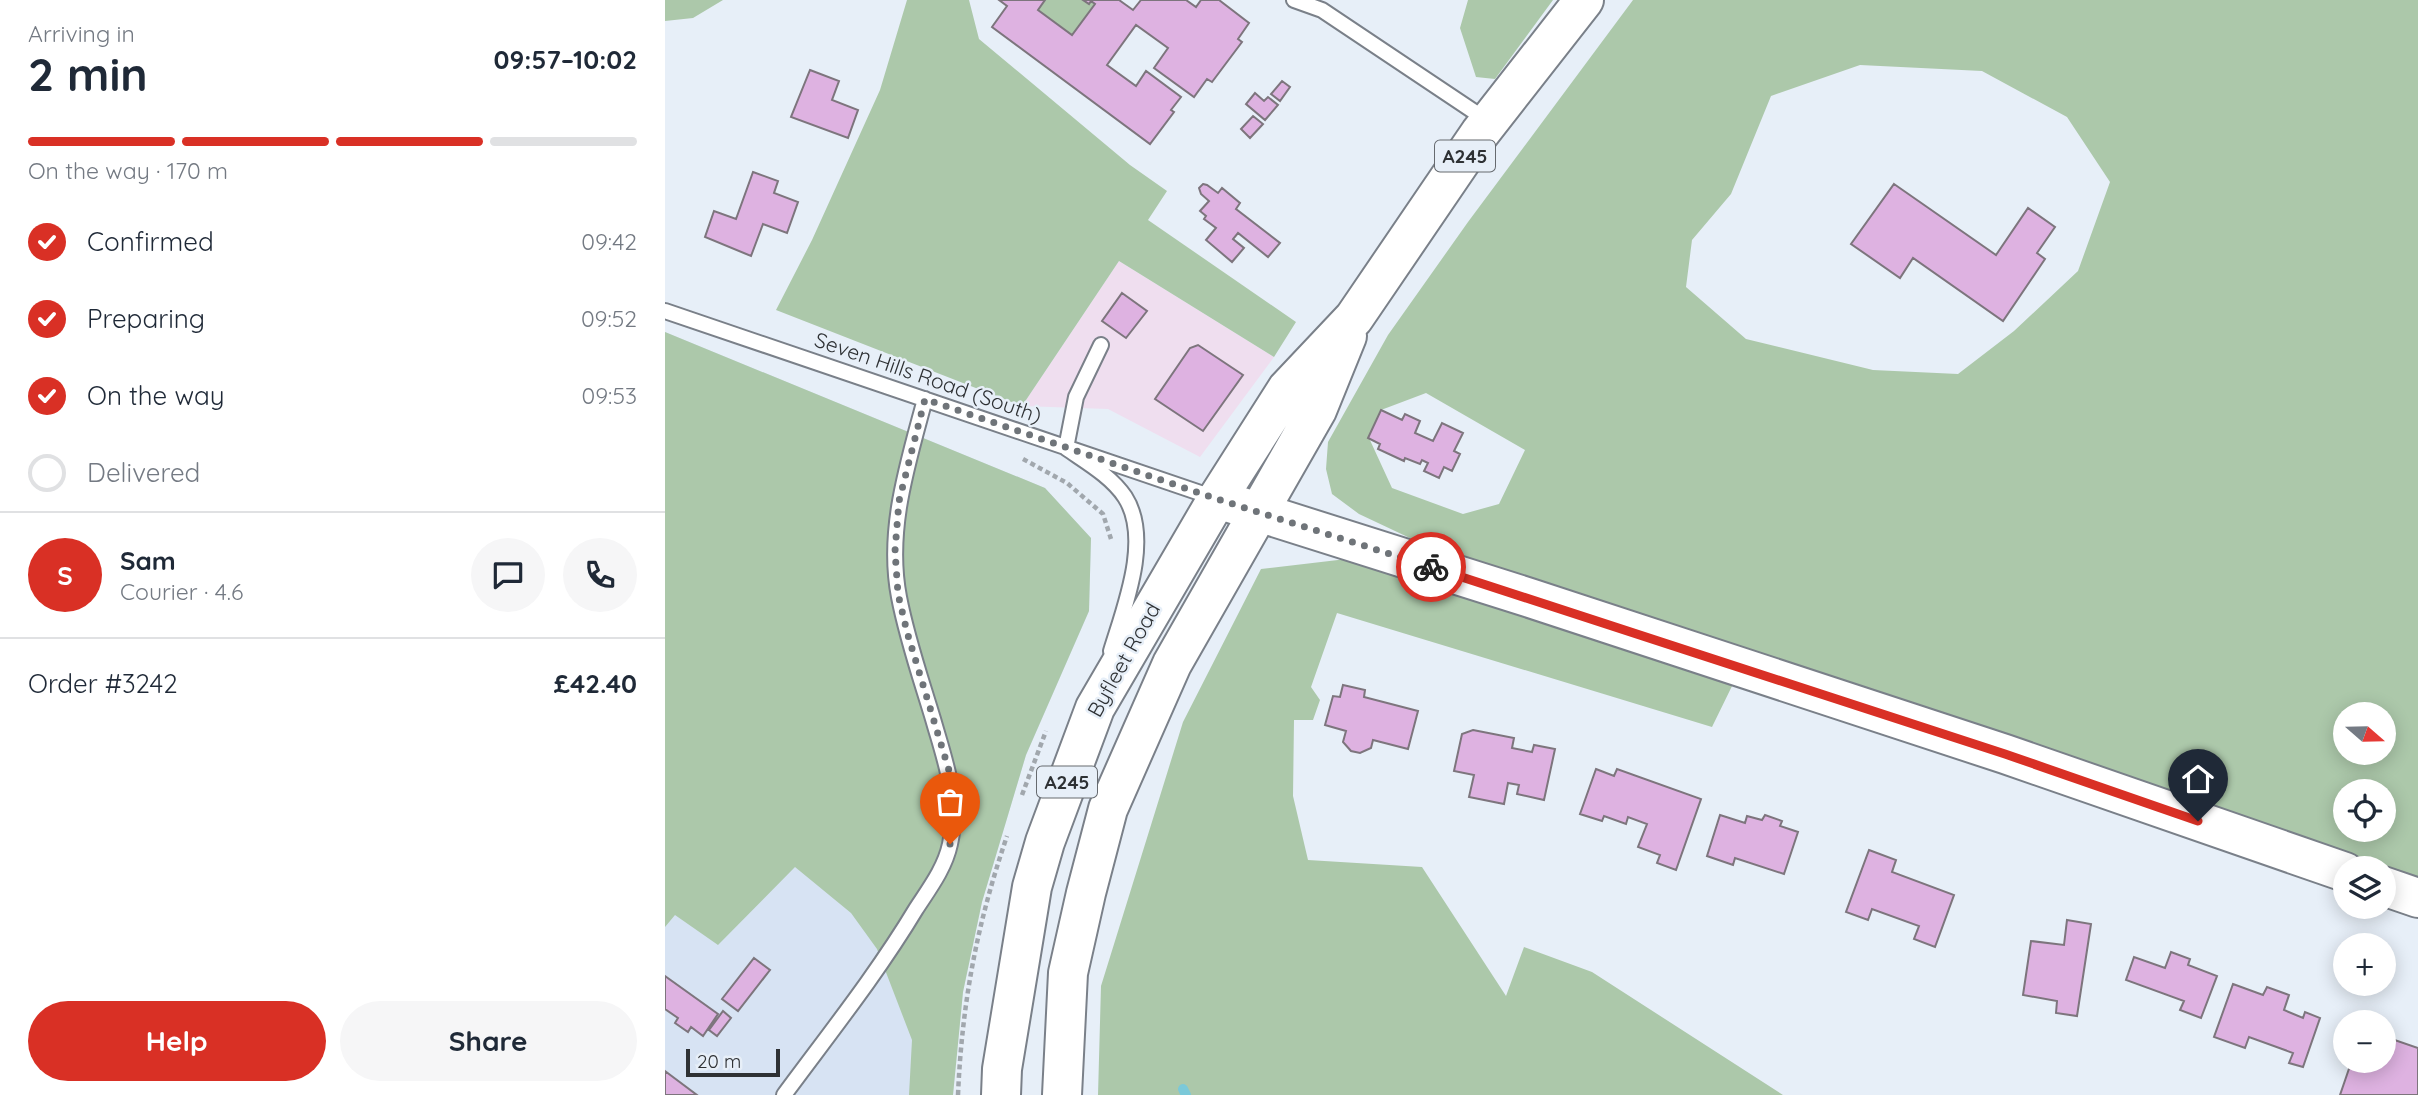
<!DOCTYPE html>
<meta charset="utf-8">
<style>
:root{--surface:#fff;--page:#f6f6f7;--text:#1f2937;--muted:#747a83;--line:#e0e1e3;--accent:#d93025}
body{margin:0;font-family:Quicksand,sans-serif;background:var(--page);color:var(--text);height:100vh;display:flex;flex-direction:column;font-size:26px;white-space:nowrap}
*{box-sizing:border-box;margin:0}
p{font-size:23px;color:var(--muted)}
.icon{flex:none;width:38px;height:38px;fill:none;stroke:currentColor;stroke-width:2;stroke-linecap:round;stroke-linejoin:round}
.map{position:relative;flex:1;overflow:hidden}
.panel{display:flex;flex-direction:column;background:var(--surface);width:665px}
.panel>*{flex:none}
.needle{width:46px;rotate:110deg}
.fabs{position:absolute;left:1668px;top:702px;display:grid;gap:14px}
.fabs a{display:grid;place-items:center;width:63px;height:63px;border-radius:50%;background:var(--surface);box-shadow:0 4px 18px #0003;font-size:35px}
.scale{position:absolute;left:21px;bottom:18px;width:94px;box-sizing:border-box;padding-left:7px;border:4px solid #2e3134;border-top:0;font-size:19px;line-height:24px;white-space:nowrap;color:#2e3134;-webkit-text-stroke:5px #e7eff8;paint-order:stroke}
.pin{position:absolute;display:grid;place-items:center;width:60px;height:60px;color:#fff;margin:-72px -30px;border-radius:50% 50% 50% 0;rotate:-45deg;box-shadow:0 0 7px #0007}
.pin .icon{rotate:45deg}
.courier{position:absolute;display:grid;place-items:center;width:70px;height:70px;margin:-35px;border:5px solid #d93025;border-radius:50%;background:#fff;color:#222;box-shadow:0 2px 9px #0007}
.headline em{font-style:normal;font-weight:800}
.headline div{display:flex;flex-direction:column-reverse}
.headline{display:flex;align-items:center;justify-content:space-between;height:119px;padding:0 28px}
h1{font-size:46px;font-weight:800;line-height:52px}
.bar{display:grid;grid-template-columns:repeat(4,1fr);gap:10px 7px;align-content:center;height:84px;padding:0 28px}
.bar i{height:9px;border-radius:5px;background:var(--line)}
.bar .current{background:var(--accent)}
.bar p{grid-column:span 4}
.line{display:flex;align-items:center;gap:18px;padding:0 28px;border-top:2px solid var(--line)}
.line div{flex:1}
.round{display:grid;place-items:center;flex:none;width:74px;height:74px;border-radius:37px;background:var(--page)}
ol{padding:0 28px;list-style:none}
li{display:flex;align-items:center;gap:21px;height:77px}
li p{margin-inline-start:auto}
li .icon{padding:7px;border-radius:50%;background:var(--accent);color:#fff;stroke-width:4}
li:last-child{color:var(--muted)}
li i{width:38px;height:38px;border:4px solid var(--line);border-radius:50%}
.primary-button{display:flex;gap:14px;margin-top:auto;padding:14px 28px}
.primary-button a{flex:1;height:80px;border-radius:42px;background:var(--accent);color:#fff;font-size:28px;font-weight:800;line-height:80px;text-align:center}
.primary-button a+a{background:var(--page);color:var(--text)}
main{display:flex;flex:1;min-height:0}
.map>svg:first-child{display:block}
</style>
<main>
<section class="panel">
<div class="headline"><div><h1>2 min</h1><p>Arriving in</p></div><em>09:57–10:02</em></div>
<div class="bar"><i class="current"></i><i class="current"></i><i class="current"></i><i></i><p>On the way · 170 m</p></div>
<ol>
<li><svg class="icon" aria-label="check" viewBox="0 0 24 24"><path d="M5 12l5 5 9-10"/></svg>Confirmed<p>09:42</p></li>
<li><svg class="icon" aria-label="check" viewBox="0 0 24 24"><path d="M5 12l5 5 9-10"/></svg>Preparing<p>09:52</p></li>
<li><svg class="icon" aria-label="check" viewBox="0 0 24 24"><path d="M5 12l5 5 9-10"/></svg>On the way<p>09:53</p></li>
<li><i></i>Delivered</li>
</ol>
<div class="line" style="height:126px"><b class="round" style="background:var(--accent);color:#fff">S</b><div><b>Sam</b><p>Courier · 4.6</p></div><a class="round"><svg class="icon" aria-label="chat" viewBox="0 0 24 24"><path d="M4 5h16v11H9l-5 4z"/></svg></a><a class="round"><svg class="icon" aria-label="phone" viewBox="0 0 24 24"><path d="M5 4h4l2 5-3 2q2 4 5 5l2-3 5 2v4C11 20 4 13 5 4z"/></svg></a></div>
<div class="line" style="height:91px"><div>Order #3242</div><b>£42.40</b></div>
<div class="primary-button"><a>Help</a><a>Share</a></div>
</section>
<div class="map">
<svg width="1753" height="1095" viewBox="0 0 1753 1095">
<rect width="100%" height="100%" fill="#e7eff8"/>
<path fill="#efdeef" d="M454 261 609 357 535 457 443 409 357 406Z"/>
<path fill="#d7e3f3" d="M0 332 380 488 426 538 424 611 361 755 317 902 298 992 288 1095H0Z"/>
<path fill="#acc8aa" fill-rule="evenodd" d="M0 0H58L28 18 0 21Z
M242 0H304L314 39 465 165 502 191 483 220 631 322 609 357 454 261 357 406 111 310 147 240 215 90Z
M380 0H418L423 4 426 1 430 4 407 35 373 10Z
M803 0H888L830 79 811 77 795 28Z
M968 0H1753V885L1718 868H1706L1497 794 866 595 694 514 667 494 661 469 663 442 723 335 803 222ZM1195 65 1317 71 1402 117 1445 182 1413 271 1349 331 1293 374 1208 370 1081 339 1021 287 1027 240 1066 194 1106 96ZM761 393 860 450 834 504 798 514 727 488 704 438 716 410ZM1680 714H1718V752H1680ZM1680 791H1718V830H1680Z
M0 332 380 488 426 538 424 611 361 755 317 902 298 992 288 1095H244L247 1040 212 949 186 913 130 867 53 945 10 915 0 927Z
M690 558 1068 684 1047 727 672 613 646 687 655 700 648 720H629L628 796 643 860 757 867 841 996 859 947 927 972 1118 1095H433L436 986 518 722 596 569Z"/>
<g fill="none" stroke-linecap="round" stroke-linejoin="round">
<path stroke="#7bc9d9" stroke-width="10" d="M518 1089 521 1095"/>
</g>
<path fill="#deb2e1" stroke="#7d757d" stroke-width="2" d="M334 0H380L373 10 407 35 430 4 426 1 424 4 418 0H454L468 10 476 0H521L531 7 536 0H554L584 23 573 39 577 42 547 82 542 79 529 97 489 68 503 48 471 25 442 65 471 86 481 71 516 97 506 110 509 112 485 144 327 27 342 6Z
M145 70 174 81 167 100 193 110 183 138 126 117Z
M617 81 625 87 615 101 606 94Z
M590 93 599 101 603 97 613 105 600 120 581 104Z
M588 116 598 124 585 138 576 129Z
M88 172 113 181 109 193 133 202 122 233 98 224 86 256 40 237 49 211 71 219Z
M538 184 542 185 553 193 557 188 575 203 571 209 615 243 603 257 573 233 568 239 579 248 567 262 541 240 551 228 539 219 541 216 535 211 544 201 536 194 534 188Z
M1229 184 1331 255 1363 208 1390 227 1372 253 1380 259 1338 321 1248 258 1235 278 1186 244Z
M457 293 482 311 461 338 437 321Z
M533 345 578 375 538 431 490 399 525 348Z
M716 410 737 420 740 414 755 421 750 433 768 441 777 423 798 433 789 451 795 454 787 471 779 467 774 478 759 471 763 463 757 460 755 464 740 458 739 461 713 449 715 444 703 438Z
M678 685 700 690 699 697 753 711 743 749 708 740 706 748 695 753 686 751 678 742 681 731 660 725 668 696 675 697Z
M808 730 849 738 847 748 867 752 869 745 890 749 879 800 852 794 854 785 843 783 839 804 804 797 809 775 789 771 797 734Z
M931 769 949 776 952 769 1036 799 1011 870 992 863 995 855 973 847 982 824 963 817 961 824 939 816 937 821 915 814Z
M1055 815 1080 823 1082 816 1097 820 1100 815 1117 821 1115 826 1133 832 1119 874 1070 858 1068 865 1042 856Z
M1204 850 1231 860 1227 872 1289 895 1270 947 1249 939 1254 926 1207 909 1203 920 1181 912Z
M1402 920 1426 924 1412 1016 1391 1013 1392 1001 1358 995 1366 941 1399 945Z
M1506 952 1525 959 1523 965 1552 976 1536 1018 1515 1010 1519 1001 1461 980 1469 957 1500 968Z
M89 958 105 970 73 1011 57 999Z
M0 976 53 1014 38 1036 26 1027 23 1032 10 1023 13 1018 0 1009Z
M1568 984 1598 995 1602 987 1624 995 1619 1010 1638 1018 1640 1012 1655 1018 1638 1067 1624 1063 1628 1053 1584 1037 1580 1048 1549 1037Z
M58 1011 66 1018 52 1036 44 1030Z
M1718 1036 1753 1048V1095H1675L1687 1060H1718Z
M0 1071 32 1095H0Z"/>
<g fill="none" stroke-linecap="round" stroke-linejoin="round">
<defs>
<path id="lane" d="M629 0 657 10 823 121
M0 311 550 498
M436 345 411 397 401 448C421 462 446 476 460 497 487 539 459 608 446 651
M119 1095C164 1034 212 974 251 909 264 889 280 868 285 844 295 800 280 761 268 719 256 679 242 639 234 597 221 530 243 463 260 399"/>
<path id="secondary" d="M552 499 865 598 1340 754 1680 872
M1718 886 1753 898"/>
<path id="primary" d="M336 1095 337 1069 367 887 380 842 430 708 552 499 622 389 689 318 815 133 919 0
M397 1095 403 973 421 893 443 809 507 664 652 410 682 336"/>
</defs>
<use href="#lane" stroke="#7a8089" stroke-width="18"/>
<use href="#secondary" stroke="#7a8089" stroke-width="42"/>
<use href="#primary" stroke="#7a8089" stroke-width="42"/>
<path stroke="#a1a7ad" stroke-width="4.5" stroke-dasharray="5 3.5" stroke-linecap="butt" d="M358 459 402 483 438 514 446 539
M357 795 381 731
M293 1095C297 1002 312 924 342 836"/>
<use href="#lane" stroke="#fff" stroke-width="14"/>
<use href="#secondary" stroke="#fff" stroke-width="38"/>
<use href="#primary" stroke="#fff" stroke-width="38"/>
</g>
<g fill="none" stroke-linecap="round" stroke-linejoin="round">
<path stroke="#6f7479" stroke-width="7" stroke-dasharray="0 12.6" d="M285 844 289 812 286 777 242 632 233 594 230 551 234 501 260 399 552 499 766 567"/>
<path stroke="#d93025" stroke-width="9" d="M766 567 1340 754 1533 821"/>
</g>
<g text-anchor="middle" stroke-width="5" stroke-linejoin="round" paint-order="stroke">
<g fill="#e7eff8" stroke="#666a6f" stroke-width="2">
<rect x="770" y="140.5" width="60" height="31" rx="5"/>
<rect x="372" y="766.5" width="60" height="31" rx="5"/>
</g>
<g font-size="19" font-weight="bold" fill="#2e3134">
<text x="800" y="163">A245</text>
<text x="402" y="789">A245</text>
</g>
<g font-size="21" fill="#2e3134" stroke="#e7eff8">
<text transform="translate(263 378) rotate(19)" y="7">Seven Hills Road (South)</text>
<text transform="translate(459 660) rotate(-61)" y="7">Byfleet Road</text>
</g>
</g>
</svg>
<div class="fabs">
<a><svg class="needle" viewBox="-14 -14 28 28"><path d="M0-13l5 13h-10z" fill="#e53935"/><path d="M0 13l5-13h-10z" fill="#747a83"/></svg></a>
<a><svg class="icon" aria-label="locate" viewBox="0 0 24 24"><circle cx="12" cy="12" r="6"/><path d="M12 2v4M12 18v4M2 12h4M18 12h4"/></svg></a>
<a><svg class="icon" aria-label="layers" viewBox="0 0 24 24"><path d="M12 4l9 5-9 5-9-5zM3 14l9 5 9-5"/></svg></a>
<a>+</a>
<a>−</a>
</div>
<div class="scale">20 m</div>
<div class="pin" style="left:285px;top:844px;background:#ea580c"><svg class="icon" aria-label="bag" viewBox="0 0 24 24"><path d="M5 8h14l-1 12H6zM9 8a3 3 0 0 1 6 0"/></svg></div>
<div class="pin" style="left:1533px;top:821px;background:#1f2937"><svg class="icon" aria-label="home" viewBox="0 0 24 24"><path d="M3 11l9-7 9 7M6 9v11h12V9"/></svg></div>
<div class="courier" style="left:766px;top:567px"><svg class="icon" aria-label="bike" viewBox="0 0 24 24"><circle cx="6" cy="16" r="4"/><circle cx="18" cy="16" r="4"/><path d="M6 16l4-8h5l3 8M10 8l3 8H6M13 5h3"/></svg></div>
</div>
</main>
